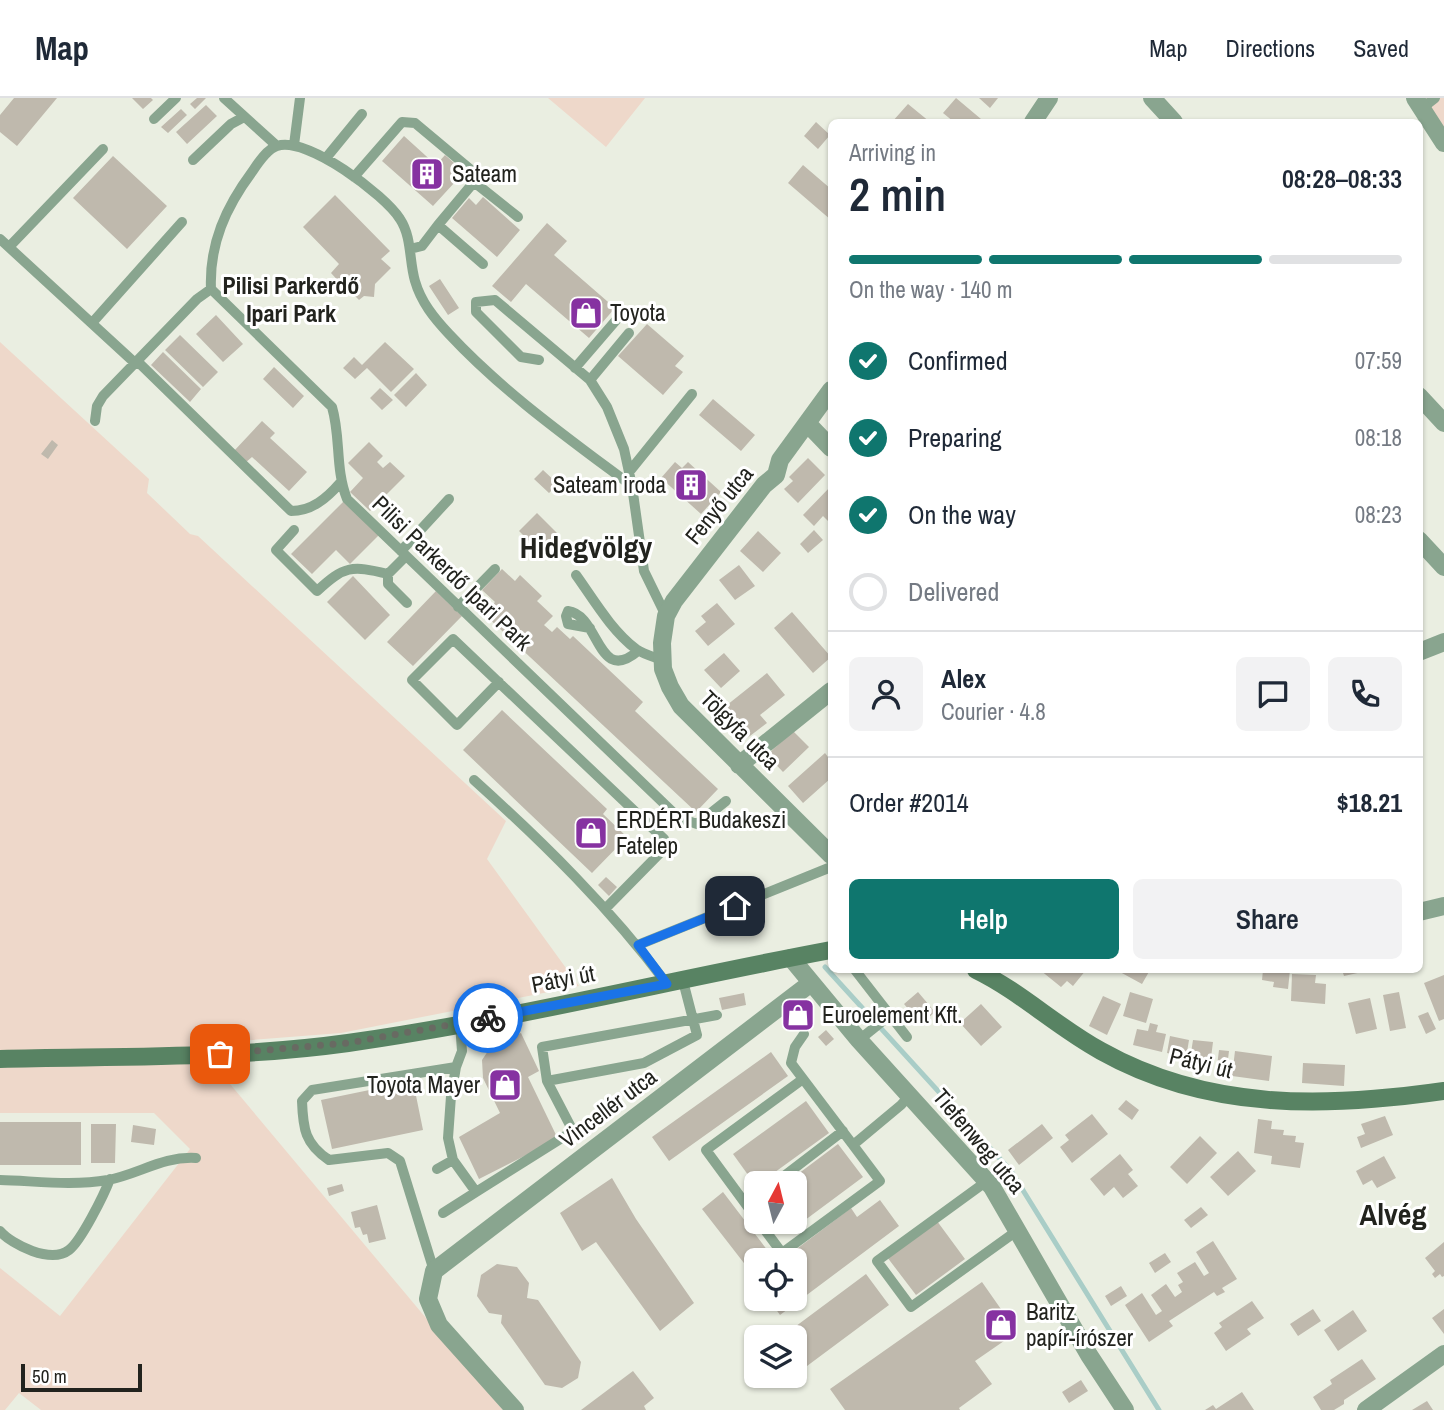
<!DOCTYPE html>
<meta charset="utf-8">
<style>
:root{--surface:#fff;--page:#f2f2f3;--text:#1f2937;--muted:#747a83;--line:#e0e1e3;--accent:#0f766e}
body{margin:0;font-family:"Archivo Narrow",sans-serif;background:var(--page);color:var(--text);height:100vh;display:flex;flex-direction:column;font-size:26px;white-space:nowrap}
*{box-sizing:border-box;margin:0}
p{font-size:23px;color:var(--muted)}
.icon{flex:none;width:38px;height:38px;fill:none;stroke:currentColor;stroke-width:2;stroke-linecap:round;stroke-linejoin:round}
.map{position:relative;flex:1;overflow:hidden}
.sheet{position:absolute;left:828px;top:21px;width:595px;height:854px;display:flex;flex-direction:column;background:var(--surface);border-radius:10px;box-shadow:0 2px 5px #0004}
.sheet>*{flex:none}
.needle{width:46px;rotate:7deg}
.tools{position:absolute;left:744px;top:1073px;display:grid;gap:14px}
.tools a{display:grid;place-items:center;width:63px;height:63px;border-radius:10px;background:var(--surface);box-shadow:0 2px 5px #0004;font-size:35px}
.scale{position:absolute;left:21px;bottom:18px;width:121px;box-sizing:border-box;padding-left:7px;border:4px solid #22231e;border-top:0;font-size:19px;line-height:24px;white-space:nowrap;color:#22231e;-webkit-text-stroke:5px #fff;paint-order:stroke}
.pin{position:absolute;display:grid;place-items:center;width:60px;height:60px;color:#fff;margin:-30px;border-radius:14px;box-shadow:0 4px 10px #0006}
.courier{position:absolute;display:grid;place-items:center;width:70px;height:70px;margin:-35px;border:5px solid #1a73e8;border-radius:50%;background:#fff;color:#222;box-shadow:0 2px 9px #0007}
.overview em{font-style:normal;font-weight:600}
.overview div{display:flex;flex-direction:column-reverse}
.overview{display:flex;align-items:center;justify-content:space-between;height:119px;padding:0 21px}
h1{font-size:46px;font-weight:600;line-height:52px}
.bar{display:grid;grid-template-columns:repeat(4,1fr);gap:10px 7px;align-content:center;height:84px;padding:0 21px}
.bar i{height:9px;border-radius:5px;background:var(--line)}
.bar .selected{background:var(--accent)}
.bar p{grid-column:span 4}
.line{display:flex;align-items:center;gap:18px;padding:0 21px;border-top:2px solid var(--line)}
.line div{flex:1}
.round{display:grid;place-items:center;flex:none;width:74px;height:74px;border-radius:10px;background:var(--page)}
ol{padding:0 21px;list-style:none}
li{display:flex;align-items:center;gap:21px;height:77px}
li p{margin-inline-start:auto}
li .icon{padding:7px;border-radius:50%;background:var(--accent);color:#fff;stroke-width:4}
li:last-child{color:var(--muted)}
li i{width:38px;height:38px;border:4px solid var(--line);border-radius:50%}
.action{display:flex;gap:14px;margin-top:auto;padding:14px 21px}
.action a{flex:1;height:80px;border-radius:10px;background:var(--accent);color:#fff;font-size:28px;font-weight:600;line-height:80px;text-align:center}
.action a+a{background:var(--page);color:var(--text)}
header{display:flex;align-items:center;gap:42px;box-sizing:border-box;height:98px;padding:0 35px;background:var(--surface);border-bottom:2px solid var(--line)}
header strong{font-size:33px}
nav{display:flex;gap:38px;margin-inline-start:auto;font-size:24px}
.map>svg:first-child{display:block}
</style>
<header>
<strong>Map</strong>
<nav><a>Map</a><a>Directions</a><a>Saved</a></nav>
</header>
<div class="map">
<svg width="1444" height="1312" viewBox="0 0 1444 1312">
<rect width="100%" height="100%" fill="#eaeee1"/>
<path fill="#eed8ca" d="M548 0H645L606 49Z
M1420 0H1444V31Z
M0 244 149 381 147 395 190 436 198 438 506 723 487 761 579 888 341 935 226 944 225 980 503 1312H41L19 1295 5 1312H0V1170L60 1218 190 1051 154 1015H0Z"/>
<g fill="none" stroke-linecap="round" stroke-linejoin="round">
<path stroke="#a9cdc7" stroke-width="5" d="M825 869 1011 1073 1159 1312"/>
</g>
<path fill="#bfb9ad" d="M14 0H57L17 48 0 34V17Z
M132 0H151L153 2 143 11Z
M197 0H206L195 11 190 6Z
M956 0 981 21 978 24H954L943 15Z
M979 0H998L990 10Z
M908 6 930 24H892Z
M206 7 217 18 187 46 176 34Z
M181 11 187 17 168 35 161 29Z
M816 24 830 37 818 51 804 38Z
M404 38 436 67 445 57 461 71 452 81 455 84 433 108 382 63Z
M113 58 167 108 127 151 73 100Z
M803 67 831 91V122L788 85Z
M335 97 390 153 381 161 391 170 375 186 374 199 364 198 359 202 355 198 342 197V187L331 175 339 166 303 129Z
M483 99 520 132 497 159 452 120 469 100 476 107Z
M547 125 567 143 554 157 615 210 589 240 526 186 511 204 492 188Z
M440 181 459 210 448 217 429 188Z
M216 217 243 246 223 264 196 236Z
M647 226 684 258 675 268 683 274 663 297 618 258Z
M180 237 218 274 203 289 165 252Z
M385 244 414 271 391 294 367 270 355 281 343 270 354 259 362 267Z
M163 254 201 291 190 304 151 267Z
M274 269 304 298 293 310 263 281Z
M416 275 427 287 406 309 394 297Z
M380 290 393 302 382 312 370 300Z
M713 301 755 337 741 353 699 317Z
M262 323 275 335 270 340 307 374 289 393 252 359 245 365 233 354Z
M52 342 58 347 48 361 41 356Z
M369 344 383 358 377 364 383 370 390 364 405 378 370 413 350 394 363 380 348 365Z
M808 360 825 377 798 405 784 391 793 383 789 379Z
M675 364 682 370 688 364 721 394 701 416 661 380Z
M543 372 558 386 549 395 534 381Z
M831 388V426L823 418 814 428 803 417Z
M344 403 379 437 350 466 336 452 312 476 291 456Z
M537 415 558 436 540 454 519 433Z
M814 432 823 442 808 455 800 446Z
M758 433 781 455 763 474 740 453Z
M739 467 755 488 735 502 719 482Z
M502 471 515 483 520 477 542 498 537 503 553 518 544 527 552 534 557 529 570 541 573 538 643 604 635 613 718 691 696 714 484 516 495 504 482 492Z
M353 478 390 517 365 542 327 504Z
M436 493 462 518 413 568 387 544Z
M717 505 735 526 708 548 695 533 706 524 701 518Z
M792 514 831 559 813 575 774 530Z
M724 555 740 573 721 590 704 572Z
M767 575 785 597 760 617 767 625 746 641 722 611Z
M502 612 607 711 603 716 627 739 592 775 463 652Z
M793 633 809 649 783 674 767 657Z
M825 655 831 663V680L803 705 788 688Z
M606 779 617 789 609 798 598 787Z
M1040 872H1086L1073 888 1067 883 1061 889Z
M1122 872H1150L1142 886 1120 874Z
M1263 872H1290L1288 891 1273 889 1274 884 1262 882Z
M1342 872H1361L1362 874 1344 878Z
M1292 876 1316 877 1315 885 1326 886 1325 906 1291 903Z
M1444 877V921L1439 923 1424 885Z
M918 894 935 914 921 926 904 906Z
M1130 894 1153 901 1146 925 1123 918Z
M1399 894 1406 930 1390 933 1383 897Z
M744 895 746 907 722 912 719 900Z
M1103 898 1121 906 1107 937 1089 928Z
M1370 900 1377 931 1356 936 1348 905Z
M981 906 1002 929 981 948 960 925Z
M798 912 808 923 796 933 786 922Z
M1428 914 1436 931 1426 936 1418 918Z
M1150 925 1158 927 1156 934 1166 936 1162 954 1133 947 1137 931 1148 933Z
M826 932 834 941 826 948 818 939Z
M521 935 539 973 528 979 558 1041 479 1081 459 1039 500 1015 483 980 482 962 494 944Z
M1170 938 1189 942 1186 960 1179 959 1178 963 1172 961V956L1167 955Z
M1193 942 1213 944 1209 975 1195 973 1197 961H1190Z
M1219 952 1229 953 1227 969 1217 968Z
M1235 953 1272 958 1269 983 1232 978Z
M771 954 788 978 669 1063 652 1039Z
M1303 965 1345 967 1344 988 1302 985Z
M413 983 423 1032 332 1051 321 1002Z
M1126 1002 1139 1012 1132 1022 1118 1011Z
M806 1003 829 1035 760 1085H756V1088L733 1056Z
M1092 1016 1108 1036 1072 1065 1060 1049 1069 1042 1065 1037Z
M1385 1018 1393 1037 1361 1050 1357 1039 1365 1036 1361 1026Z
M1258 1021 1272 1023 1271 1031 1284 1032 1283 1037 1296 1038 1295 1044 1304 1045 1300 1070 1271 1066 1272 1058 1254 1055Z
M0 1024H81V1067H0Z
M91 1026H116L115 1065H91Z
M1042 1026 1053 1040 1019 1067 1008 1052Z
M133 1027 156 1031 154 1047 131 1044Z
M1200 1038 1217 1055 1187 1086 1170 1069Z
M838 1046 863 1079 793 1131 787 1124H794V1085H786Z
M1238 1053 1256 1073 1228 1098 1210 1079Z
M1120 1056 1133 1072 1128 1076 1138 1088 1123 1100 1114 1089 1104 1098 1090 1081Z
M1384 1058 1396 1080 1377 1090 1372 1082 1363 1087 1356 1073Z
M612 1080 636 1121 694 1205 660 1233 596 1144 582 1153 560 1115Z
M342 1086 344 1093 329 1098 327 1090Z
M723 1094 768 1153 747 1169 702 1111Z
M880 1102 899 1128 780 1217 768 1200H794V1162H782L851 1110 857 1119Z
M377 1107 386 1141 369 1145 367 1136 363 1137 360 1129 355 1130 351 1114Z
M1201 1109 1208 1117 1191 1130 1184 1122Z
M937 1123 965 1161 916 1197 887 1159Z
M1213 1143 1237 1181 1222 1190 1225 1194 1217 1198 1214 1194 1169 1223 1173 1228 1149 1244 1125 1207 1142 1195 1156 1217 1162 1213 1151 1197 1166 1186 1175 1199 1182 1194 1178 1187 1183 1184 1177 1175 1195 1164 1204 1178 1209 1175 1196 1154Z
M1444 1144V1178L1442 1179 1440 1176 1435 1180 1432 1176 1435 1173 1425 1160Z
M1165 1155 1171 1164 1155 1175 1149 1165Z
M497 1166 517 1169 529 1185 527 1200 538 1202 581 1264 578 1280 562 1290 545 1287 501 1225 502 1217 489 1215 477 1198 481 1177Z
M866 1176 889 1207 807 1268 794 1250V1239H786L784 1237Z
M982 1184 1017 1234 975 1263 992 1286 959 1310 960 1312H845L830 1291Z
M1121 1188 1127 1198 1111 1208 1105 1198Z
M1252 1203 1264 1220 1247 1231 1251 1236 1226 1253 1214 1235 1222 1229 1219 1225Z
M1313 1211 1321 1223 1298 1238 1290 1226Z
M1444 1211V1236L1432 1220Z
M1353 1212 1367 1233 1338 1253 1324 1232Z
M1362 1261 1376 1281 1344 1302V1306L1334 1312H1321L1313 1299 1332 1286 1330 1282Z
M633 1273 654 1300 644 1308 646 1312H581Z
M1081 1282 1088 1293 1069 1305 1062 1294Z
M1242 1294 1254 1312H1205L1213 1307 1216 1311Z
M1427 1303 1433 1312H1412Z"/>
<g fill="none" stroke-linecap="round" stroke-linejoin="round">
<path stroke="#89a58f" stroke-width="10" d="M224 0 277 48
M1421 11 1435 0
M154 21 176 0
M294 47 300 0
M326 60 362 16
M193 62 231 26 244 19
M354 79 402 24 415 25 470 71
M438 127 474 84 518 119
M0 141 135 265
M9 149 103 51
M410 151 422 148 438 127 483 166
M92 225 182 124
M539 262 521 259 476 214V204L495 202 590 282 607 309 624 351 632 388
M137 263 291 413C312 413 327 400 340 385
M575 270 618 220
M590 282 629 235
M95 323 97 308 103 298 197 201 211 191
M629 374 692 296
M294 432 276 452 317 493C344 468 351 467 388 476L406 458
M401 453 449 401
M388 476V486L407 505
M576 477C594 502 611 532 636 551 643 556 654 559 662 562
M458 509 495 471
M666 518 644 473 632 388C568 340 503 294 449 236 434 220 421 204 415 183 409 163 412 139 400 121 385 97 307 38 277 48 267 51 258 65 252 74 226 109 209 146 211 191L332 309C341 339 335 371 347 401L679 720 697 726 726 703
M590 530 568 526 566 518 568 513C600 517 597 588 638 553
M499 584 457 627 412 582 453 541 664 741 662 753 606 810
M474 682C545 746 609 809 667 886
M638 847 831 769
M855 872 907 939
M460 926 462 953 456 969 451 998 448 1040 453 1062 476 1094 573 1033 547 983 542 949 717 917
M804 936 795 949 791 965 853 1047 901 1007 909 998
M859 942 890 917
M547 983 644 965 697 937 683 883
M437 1071 453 1062
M0 1082C36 1083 72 1088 108 1082 139 1076 163 1058 196 1060
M987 1083 877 1163 911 1209 1018 1132
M775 1085 843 1033
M443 1115 476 1094
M756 1120 706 1052 803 981
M759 1124 782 1155 880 1083 853 1047
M0 1133C12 1147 51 1166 69 1152 81 1143 104 1097 110 1081
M434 1173 400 1063 388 1055 329 1062C305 1046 303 1031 302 1003L312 992 456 969"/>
<path stroke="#89a58f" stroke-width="18" d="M1152 0 1174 24
M1415 0 1444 45
M1033 24 1049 0
M831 292 780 362 776 377 764 387 674 503 666 518 662 545 663 571 670 589 681 608 831 757
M1419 298 1444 325
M807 325 831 350
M1419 442 1444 469
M1419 554 1444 544
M739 667 831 593
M1419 814 1444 808
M791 860 859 942 992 1089 1089 1257 1125 1312
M515 1312 439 1227 428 1201 434 1173 811 885
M1366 1312 1444 1256"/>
<path stroke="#588363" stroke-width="18" d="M976 872C1021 894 1057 929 1101 953 1208 1013 1326 1010 1444 993
M0 961C116 958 233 961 348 945 511 922 670 882 831 852"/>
</g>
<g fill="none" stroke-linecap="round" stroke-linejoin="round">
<path stroke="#686a62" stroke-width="7" stroke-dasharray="0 12.6" d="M220 956 348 945 488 920"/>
<path stroke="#1a73e8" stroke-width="9" d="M488 920 667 886 638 847 735 808"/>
</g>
<defs>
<symbol id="building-square" viewBox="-11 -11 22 22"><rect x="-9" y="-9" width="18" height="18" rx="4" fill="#8632a1" stroke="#fff"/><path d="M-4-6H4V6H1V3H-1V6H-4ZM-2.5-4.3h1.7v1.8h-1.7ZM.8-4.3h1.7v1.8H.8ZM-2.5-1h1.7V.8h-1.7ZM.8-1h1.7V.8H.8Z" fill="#fff"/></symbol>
<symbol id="shop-square" viewBox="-11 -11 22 22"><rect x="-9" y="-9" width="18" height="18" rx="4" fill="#8632a1" stroke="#fff"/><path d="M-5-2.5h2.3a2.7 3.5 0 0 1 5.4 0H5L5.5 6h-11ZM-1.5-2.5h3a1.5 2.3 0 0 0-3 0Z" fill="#fff"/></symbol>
</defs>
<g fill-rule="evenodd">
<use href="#building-square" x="408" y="57" width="38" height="38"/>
<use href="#shop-square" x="567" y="196" width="38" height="38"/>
<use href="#building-square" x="672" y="368" width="38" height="38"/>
<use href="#shop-square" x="572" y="716" width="38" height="38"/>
<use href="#shop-square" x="779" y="898" width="38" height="38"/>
<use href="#shop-square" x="486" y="968" width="38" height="38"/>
<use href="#shop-square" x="982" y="1208" width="38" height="38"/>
</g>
<g text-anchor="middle" stroke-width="6" stroke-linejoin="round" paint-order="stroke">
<g font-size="23" fill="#22231e" stroke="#fff" text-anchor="start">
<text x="452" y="84">Sateam</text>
<text x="610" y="223">Toyota</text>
<text x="666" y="395" text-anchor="end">Sateam iroda</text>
<text x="616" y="730">ERDÉRT Budakeszi<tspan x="616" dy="26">Fatelep</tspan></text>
<text x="822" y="925">Euroelement Kft.</text>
<text x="480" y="995" text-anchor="end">Toyota Mayer</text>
<text x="1026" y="1222">Baritz<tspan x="1026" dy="26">papír-írószer</tspan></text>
</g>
<g font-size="23" fill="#22231e" stroke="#fff">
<text transform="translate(719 407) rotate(-51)" y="8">Fenyő utca</text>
<text transform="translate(452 475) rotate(44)" y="8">Pilisi Parkerdő Ipari Park</text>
<text transform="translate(740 632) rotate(45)" y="8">Tölgyfa utca</text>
<text transform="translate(563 881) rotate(-11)" y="8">Pátyi út</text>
<text transform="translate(1201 965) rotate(14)" y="8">Pátyi út</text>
<text transform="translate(608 1010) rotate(-37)" y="8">Vincellér utca</text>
<text transform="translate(979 1043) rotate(50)" y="8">Tiefenweg utca</text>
</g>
<g font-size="24" font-weight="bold" fill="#22231e" stroke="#fff">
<text x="291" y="196">Pilisi Parkerdő<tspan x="291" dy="28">Ipari Park</tspan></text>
</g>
<g font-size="30" font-weight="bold" fill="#22231e" stroke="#fff">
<text x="586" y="460">Hidegvölgy</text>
<text x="1393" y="1127">Alvég</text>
</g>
</g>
</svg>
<div class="tools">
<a><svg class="needle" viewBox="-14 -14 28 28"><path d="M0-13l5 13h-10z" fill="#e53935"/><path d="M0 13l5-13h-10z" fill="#747a83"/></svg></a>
<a><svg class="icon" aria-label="locate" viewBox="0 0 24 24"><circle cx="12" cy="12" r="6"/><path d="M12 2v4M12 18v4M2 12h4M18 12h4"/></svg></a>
<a><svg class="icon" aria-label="layers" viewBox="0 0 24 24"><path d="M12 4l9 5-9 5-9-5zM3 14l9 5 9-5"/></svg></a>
</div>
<div class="scale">50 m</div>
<div class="pin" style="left:220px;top:956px;background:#ea580c"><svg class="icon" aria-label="bag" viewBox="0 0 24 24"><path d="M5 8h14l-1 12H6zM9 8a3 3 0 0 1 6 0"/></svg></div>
<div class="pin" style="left:735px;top:808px;background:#1f2937"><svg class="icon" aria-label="home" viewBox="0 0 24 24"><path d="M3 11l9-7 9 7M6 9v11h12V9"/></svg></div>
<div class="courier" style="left:488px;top:920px"><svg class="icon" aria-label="bike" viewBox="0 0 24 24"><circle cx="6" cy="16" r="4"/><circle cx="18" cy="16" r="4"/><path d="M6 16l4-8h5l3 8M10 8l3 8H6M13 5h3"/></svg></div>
<section class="sheet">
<div class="overview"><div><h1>2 min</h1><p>Arriving in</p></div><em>08:28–08:33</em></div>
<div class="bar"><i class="selected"></i><i class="selected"></i><i class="selected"></i><i></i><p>On the way · 140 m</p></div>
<ol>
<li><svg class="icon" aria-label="check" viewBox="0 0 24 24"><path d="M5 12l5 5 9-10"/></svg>Confirmed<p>07:59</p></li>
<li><svg class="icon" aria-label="check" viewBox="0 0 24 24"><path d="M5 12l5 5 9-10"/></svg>Preparing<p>08:18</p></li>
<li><svg class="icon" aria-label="check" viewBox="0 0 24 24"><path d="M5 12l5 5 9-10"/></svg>On the way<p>08:23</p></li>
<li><i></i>Delivered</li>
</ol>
<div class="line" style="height:126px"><a class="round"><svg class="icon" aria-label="person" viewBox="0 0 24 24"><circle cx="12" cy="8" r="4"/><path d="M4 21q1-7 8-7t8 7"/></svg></a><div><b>Alex</b><p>Courier · 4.8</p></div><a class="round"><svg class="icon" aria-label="chat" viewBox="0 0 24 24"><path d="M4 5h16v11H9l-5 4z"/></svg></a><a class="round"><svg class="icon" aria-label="phone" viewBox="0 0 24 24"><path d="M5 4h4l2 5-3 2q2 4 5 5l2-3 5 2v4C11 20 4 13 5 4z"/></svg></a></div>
<div class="line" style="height:91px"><div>Order #2014</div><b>$18.21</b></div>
<div class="action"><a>Help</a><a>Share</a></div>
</section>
</div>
